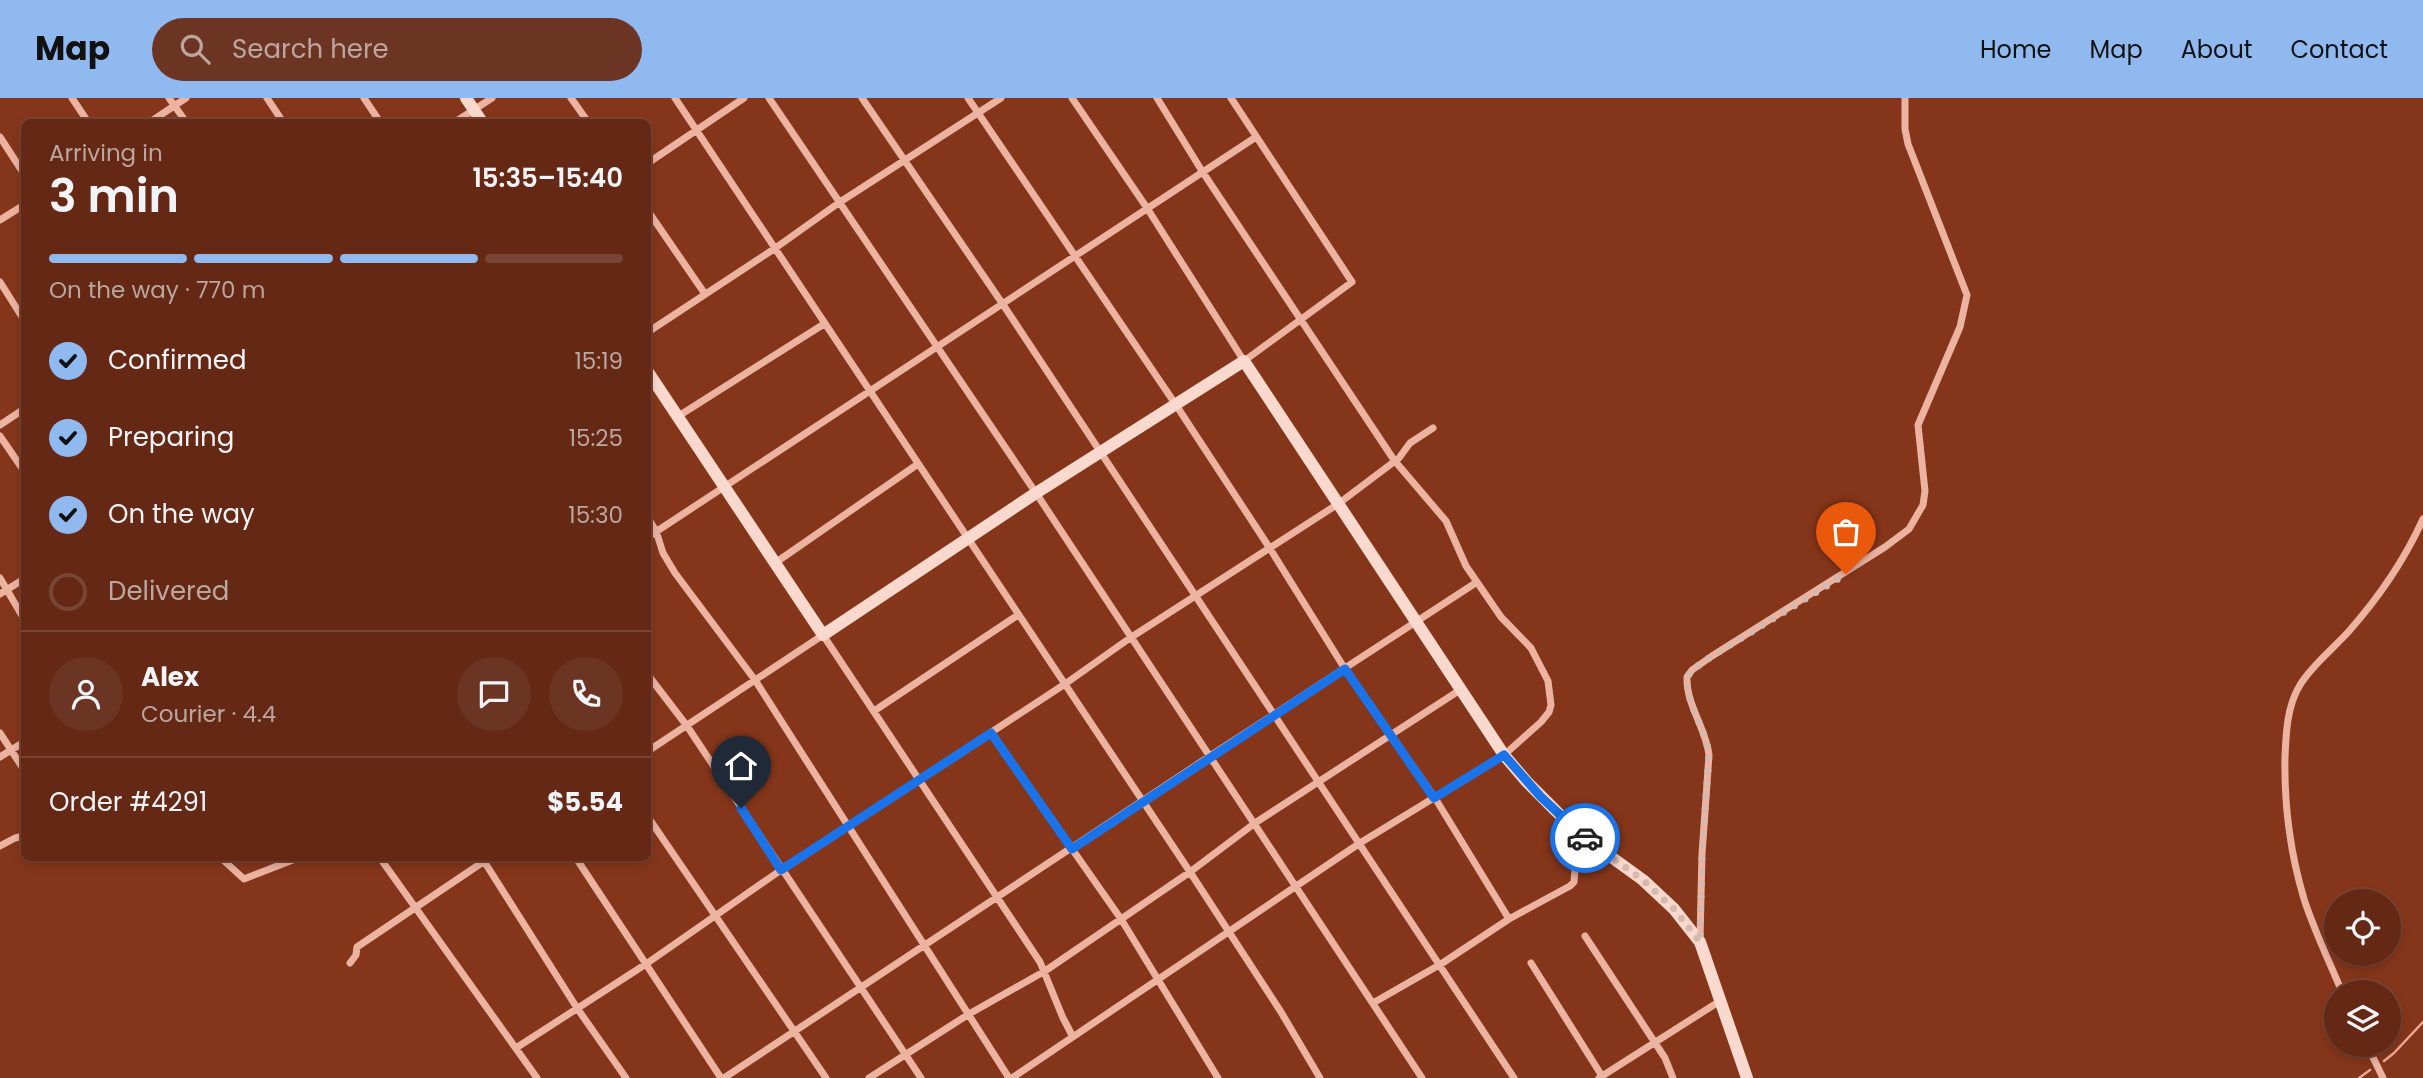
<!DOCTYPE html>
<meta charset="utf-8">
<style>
:root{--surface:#642814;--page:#6c3422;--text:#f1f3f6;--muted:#bba6a0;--line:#784434;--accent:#90b9f0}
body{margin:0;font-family:Poppins,sans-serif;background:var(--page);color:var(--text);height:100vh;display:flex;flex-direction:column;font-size:26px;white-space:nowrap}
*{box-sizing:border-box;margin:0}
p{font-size:23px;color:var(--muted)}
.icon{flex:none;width:38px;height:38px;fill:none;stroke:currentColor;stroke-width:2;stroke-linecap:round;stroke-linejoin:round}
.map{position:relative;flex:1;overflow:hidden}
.drawer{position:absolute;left:21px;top:21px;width:630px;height:742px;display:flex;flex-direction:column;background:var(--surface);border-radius:10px;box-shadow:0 4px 10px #0003,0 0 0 2px var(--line)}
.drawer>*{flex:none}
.tools{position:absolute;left:2324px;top:791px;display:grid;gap:14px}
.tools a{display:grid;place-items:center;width:77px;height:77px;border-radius:50%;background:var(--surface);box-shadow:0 4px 10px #0003,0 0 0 2px var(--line);font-size:35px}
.pin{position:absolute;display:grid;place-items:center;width:60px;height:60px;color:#fff;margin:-72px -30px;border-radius:50% 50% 50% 0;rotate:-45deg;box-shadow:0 0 7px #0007}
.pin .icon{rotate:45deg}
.courier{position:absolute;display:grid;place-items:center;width:70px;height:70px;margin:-35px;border:5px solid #1a73e8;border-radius:50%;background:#fff;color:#222;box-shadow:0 2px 9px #0007}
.head em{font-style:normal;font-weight:600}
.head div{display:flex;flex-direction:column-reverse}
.head{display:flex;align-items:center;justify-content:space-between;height:119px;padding:0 28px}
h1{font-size:46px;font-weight:600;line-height:52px}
.bar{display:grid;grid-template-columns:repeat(4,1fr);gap:10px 7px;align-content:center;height:84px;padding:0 28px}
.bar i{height:9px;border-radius:5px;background:var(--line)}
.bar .selected{background:var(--accent)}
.bar p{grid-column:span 4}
.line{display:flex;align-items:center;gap:18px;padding:0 28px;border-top:2px solid var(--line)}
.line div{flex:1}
.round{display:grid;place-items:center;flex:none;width:74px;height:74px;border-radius:37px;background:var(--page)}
ol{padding:0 28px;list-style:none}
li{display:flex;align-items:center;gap:21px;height:77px}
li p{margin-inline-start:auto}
li .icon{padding:7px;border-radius:50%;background:var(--accent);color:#111;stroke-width:4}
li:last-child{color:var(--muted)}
li i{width:38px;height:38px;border:4px solid var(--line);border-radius:50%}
header{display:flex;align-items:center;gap:42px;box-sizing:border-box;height:98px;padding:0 35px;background:var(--accent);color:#111}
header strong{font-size:33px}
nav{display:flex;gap:38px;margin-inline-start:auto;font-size:24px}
.search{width:490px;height:63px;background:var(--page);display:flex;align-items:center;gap:18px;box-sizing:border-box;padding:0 24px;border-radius:38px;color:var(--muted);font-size:26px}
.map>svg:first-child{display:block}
</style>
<header>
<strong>Map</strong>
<div class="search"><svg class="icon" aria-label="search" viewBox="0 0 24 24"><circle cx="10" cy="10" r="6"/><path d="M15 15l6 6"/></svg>Search here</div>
<nav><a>Home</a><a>Map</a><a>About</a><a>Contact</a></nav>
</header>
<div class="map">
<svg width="2423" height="980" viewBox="0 0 2423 980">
<rect width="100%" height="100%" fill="#85361a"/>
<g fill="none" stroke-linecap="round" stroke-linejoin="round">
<path stroke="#eea894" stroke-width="2.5" d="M2384 963 2394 955 2423 924
M2359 980 2370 972"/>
<path stroke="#ecb3a1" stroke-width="7" d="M72 0 88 24
M169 0 186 24
M267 0 283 24
M364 0 380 24
M571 0 588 24
M675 0 1190 774 1281 914 1320 980
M769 0 1036 395 1422 980
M862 0 1002 205 1514 980
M968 0 1176 307 1269 449 1345 571 1435 700 1509 821
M1072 0 1147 110 1244 263 1352 184 1231 0
M150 24 186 0
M455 24 492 0
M0 39 24 76
M648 65 744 0
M648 113 705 196
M0 122 24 107
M0 184 24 222
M648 234 774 151 840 104 1001 0
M677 319 824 226
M0 327 24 311
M0 338 24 373
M648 420 656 433 663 455 675 475 755 582 1009 980
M648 439 1256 39
M775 465 918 366
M0 480 24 521
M0 496 24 481
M648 577 687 628 921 980
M874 613 1018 517
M0 635 24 672
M991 635 1121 821 1218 980
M648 653 823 537 1040 864 1063 920 1073 939
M0 659 24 644
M648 719 826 980
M0 748 15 740 24 738
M221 760 244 781 298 760
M380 760 537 980
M482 760 577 910 626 980
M576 760 721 980
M1585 838 1665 960 1673 980
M1700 841 1702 756 1709 657C1706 630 1686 607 1687 579L1692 572 1712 558 1885 449 1909 431 1923 407 1925 393 1918 327 1960 229 1967 197 1908 46 1905 31V0
M350 865 356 857 357 849 489 760
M1531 865 1602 978
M2342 894C2329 863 2314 832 2304 801 2290 754 2284 707 2285 659 2286 635 2287 608 2300 587 2311 568 2335 549 2350 532 2379 499 2405 461 2423 421
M1373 905 1441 866 1509 821 1570 788 1574 784 1578 736
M2367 947 2383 980
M516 950 646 866 781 772 1065 586 1130 540 1338 406 1399 360 1410 345 1433 330
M724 980 1210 658 1477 484
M869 980 969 916 1045 873 1190 774 1255 725 1460 592
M1012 980 1360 745 1504 657 1541 624 1549 614 1551 607 1548 583 1531 550 1501 519 1466 468 1446 423 1394 362 1202 73 1157 0
M1599 980 1720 903"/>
<path stroke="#f9d8cd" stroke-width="12" d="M466 0 482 24
M648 274 823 537 1036 395 1244 263 1504 657 1527 684 1578 735 1643 782 1674 811 1700 844 1747 980"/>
</g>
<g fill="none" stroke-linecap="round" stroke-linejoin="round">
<path stroke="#d4b9af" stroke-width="7" stroke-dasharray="0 12.6" d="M1585 740 1643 782 1674 811 1700 844 1702 756 1709 657C1706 630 1686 607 1687 579L1692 572 1712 558 1846 476"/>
<path stroke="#1a73e8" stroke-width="9" d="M741 710 781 772 991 635 1072 751 1345 571 1434 700 1504 657 1541 699 1585 740"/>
</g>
</svg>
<div class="tools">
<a><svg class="icon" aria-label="locate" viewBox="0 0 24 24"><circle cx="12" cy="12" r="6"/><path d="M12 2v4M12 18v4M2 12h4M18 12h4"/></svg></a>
<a><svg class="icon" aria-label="layers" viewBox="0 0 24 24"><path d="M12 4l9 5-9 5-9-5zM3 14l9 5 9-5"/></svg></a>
</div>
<div class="pin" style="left:1846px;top:476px;background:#ea580c"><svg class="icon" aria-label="bag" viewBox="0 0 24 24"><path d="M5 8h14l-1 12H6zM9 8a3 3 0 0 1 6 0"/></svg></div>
<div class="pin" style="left:741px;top:710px;background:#1f2937"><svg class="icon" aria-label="home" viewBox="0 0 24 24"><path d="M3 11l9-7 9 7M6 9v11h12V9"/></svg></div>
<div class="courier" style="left:1585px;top:740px"><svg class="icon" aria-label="car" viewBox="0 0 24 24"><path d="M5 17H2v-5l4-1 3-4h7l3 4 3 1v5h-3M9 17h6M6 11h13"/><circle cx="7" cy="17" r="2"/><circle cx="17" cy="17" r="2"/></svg></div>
<section class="drawer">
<div class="head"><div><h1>3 min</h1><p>Arriving in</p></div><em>15:35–15:40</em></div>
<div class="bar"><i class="selected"></i><i class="selected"></i><i class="selected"></i><i></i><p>On the way · 770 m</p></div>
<ol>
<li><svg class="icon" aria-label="check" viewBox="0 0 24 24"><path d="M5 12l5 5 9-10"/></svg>Confirmed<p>15:19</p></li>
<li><svg class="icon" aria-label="check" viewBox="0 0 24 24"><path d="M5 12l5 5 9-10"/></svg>Preparing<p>15:25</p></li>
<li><svg class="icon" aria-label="check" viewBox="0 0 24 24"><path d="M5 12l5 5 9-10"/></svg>On the way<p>15:30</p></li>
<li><i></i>Delivered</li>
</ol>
<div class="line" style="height:126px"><a class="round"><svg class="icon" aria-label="person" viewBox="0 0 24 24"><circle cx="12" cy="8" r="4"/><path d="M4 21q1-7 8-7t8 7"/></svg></a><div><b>Alex</b><p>Courier · 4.4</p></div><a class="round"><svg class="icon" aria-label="chat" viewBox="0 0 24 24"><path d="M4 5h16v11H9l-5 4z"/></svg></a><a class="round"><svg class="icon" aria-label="phone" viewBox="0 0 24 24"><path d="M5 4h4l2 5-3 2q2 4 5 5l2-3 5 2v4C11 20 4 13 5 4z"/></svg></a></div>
<div class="line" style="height:91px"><div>Order #4291</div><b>$5.54</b></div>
</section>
</div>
